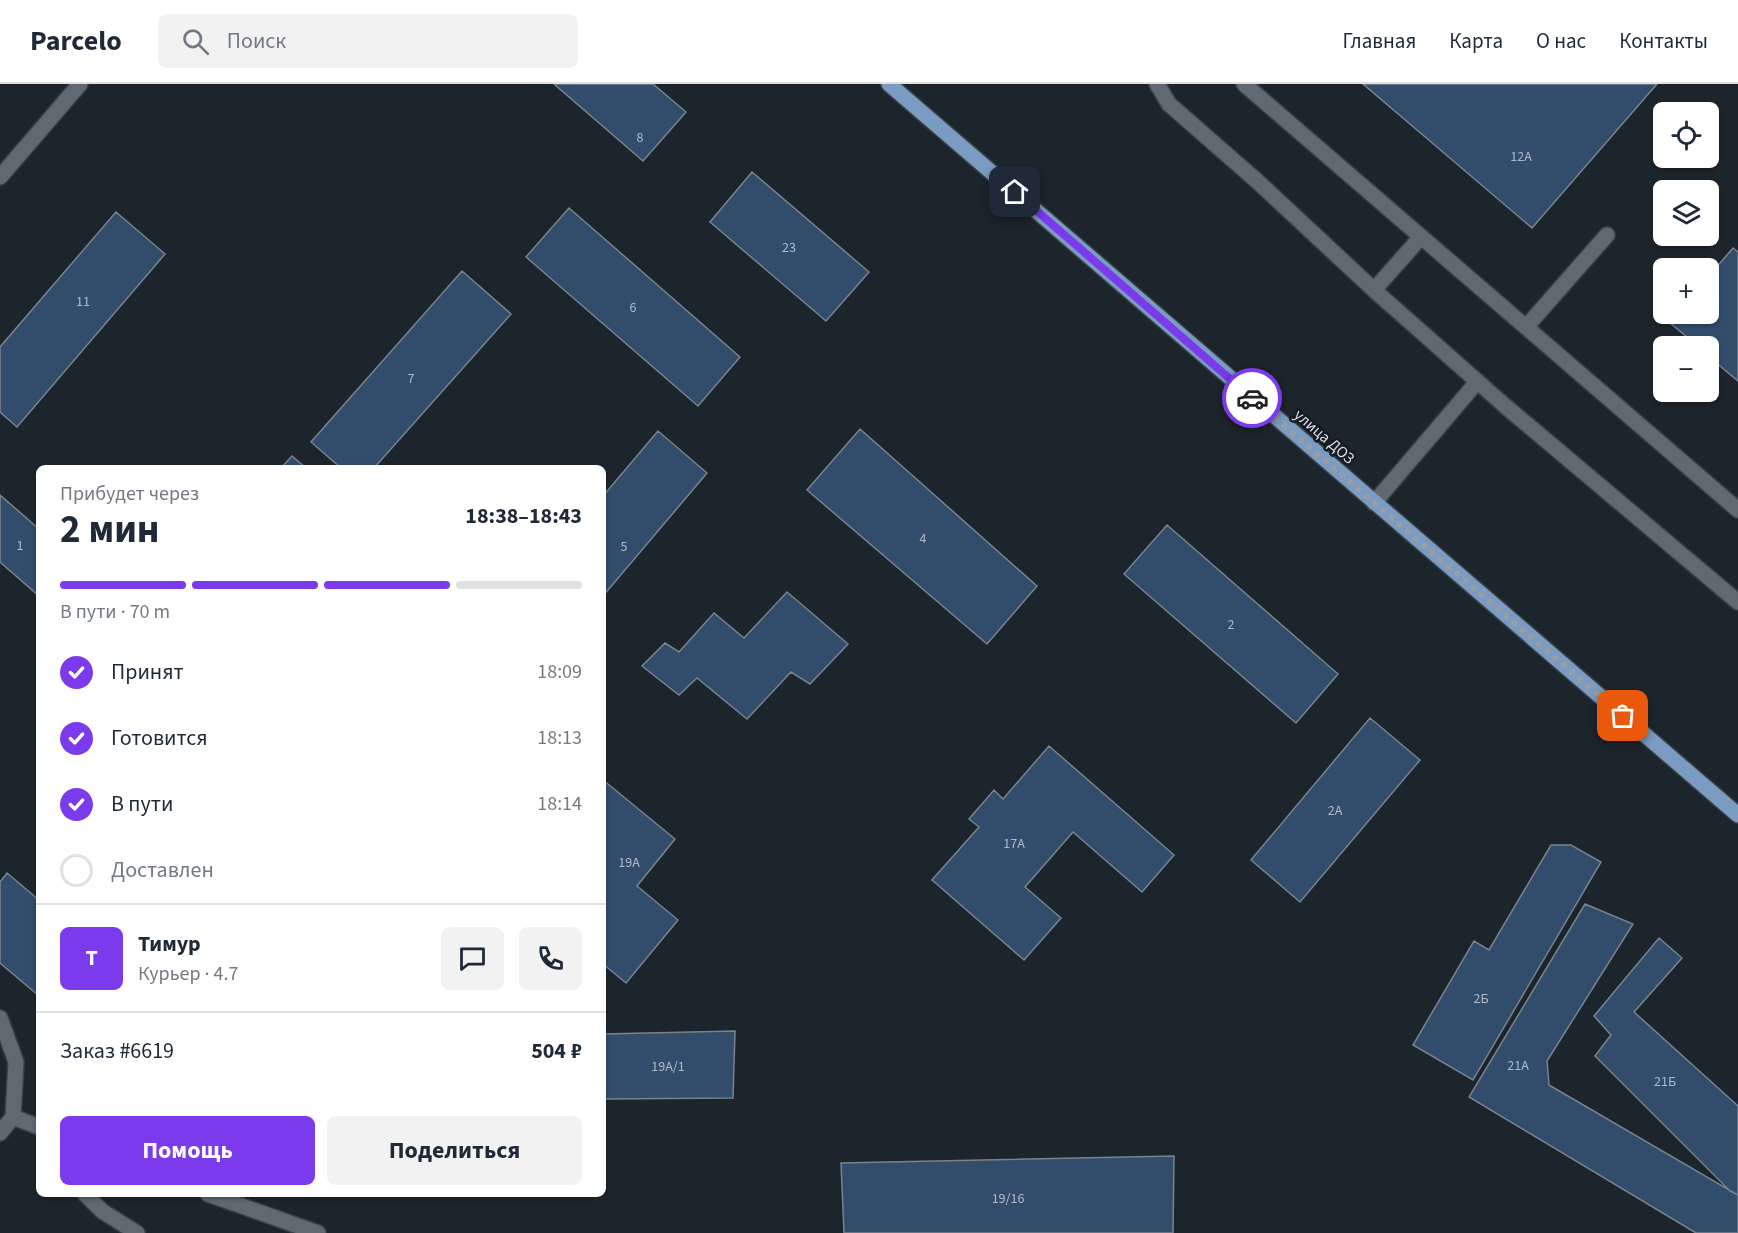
<!DOCTYPE html>
<html lang="ru">
<meta charset="utf-8">
<style>
:root{--surface:#fff;--page:#f2f2f3;--text:#1f2937;--muted:#747a83;--line:#e0e1e3;--accent:#7c3aed}
body{margin:0;font-family:"Source Sans 3",sans-serif;background:var(--page);color:var(--text);height:100vh;display:flex;flex-direction:column;font-size:22px;white-space:nowrap}
*{box-sizing:border-box;margin:0}
p{font-size:20px;color:var(--muted)}
.icon{flex:none;width:33px;height:33px;fill:none;stroke:currentColor;stroke-width:2;stroke-linecap:round;stroke-linejoin:round}
.map{position:relative;flex:1;overflow:hidden}
.panel{position:absolute;left:36px;top:381px;width:570px;height:732px;display:flex;flex-direction:column;background:var(--surface);border-radius:9px;box-shadow:0 2px 4px #0004}
.panel>*{flex:none}
.fabs{position:absolute;left:1653px;top:18px;display:grid;gap:12px}
.fabs a{display:grid;place-items:center;width:66px;height:66px;border-radius:9px;background:var(--surface);box-shadow:0 2px 4px #0004;font-size:30px}
.pin{position:absolute;display:grid;place-items:center;width:51px;height:51px;color:#fff;margin:-26px;border-radius:12px;box-shadow:0 3px 9px #0006}
.courier{position:absolute;display:grid;place-items:center;width:60px;height:60px;margin:-30px;border:4px solid #7c3aed;border-radius:50%;background:#fff;color:#222;box-shadow:0 2px 8px #0007}
.headline em{font-style:normal;font-weight:700}
.headline div{display:flex;flex-direction:column-reverse}
.headline{display:flex;align-items:center;justify-content:space-between;height:102px;padding:0 24px}
h1{font-size:39px;font-weight:700;line-height:45px}
.bar{display:grid;grid-template-columns:repeat(4,1fr);gap:9px 6px;align-content:center;height:72px;padding:0 24px}
.bar i{height:8px;border-radius:4px;background:var(--line)}
.bar .current{background:var(--accent)}
.bar p{grid-column:span 4}
.line{display:flex;align-items:center;gap:15px;padding:0 24px;border-top:2px solid var(--line)}
.line div{flex:1}
.round{display:grid;place-items:center;flex:none;width:63px;height:63px;border-radius:9px;background:var(--page)}
ol{padding:0 24px;list-style:none}
li{display:flex;align-items:center;gap:18px;height:66px}
li p{margin-inline-start:auto}
li .icon{padding:6px;border-radius:50%;background:var(--accent);color:#fff;stroke-width:4}
li:last-child{color:var(--muted)}
li i{width:33px;height:33px;border:3px solid var(--line);border-radius:50%}
.action{display:flex;gap:12px;margin-top:auto;padding:12px 24px}
.action a{flex:1;height:69px;border-radius:9px;background:var(--accent);color:#fff;font-size:24px;font-weight:700;line-height:69px;text-align:center}
.action a+a{background:var(--page);color:var(--text)}
header{display:flex;align-items:center;gap:36px;box-sizing:border-box;height:84px;padding:0 30px;background:var(--surface);border-bottom:2px solid var(--line)}
header strong{font-size:28px}
nav{display:flex;gap:33px;margin-inline-start:auto;font-size:21px}
.search{width:420px;height:54px;background:var(--page);display:flex;align-items:center;gap:15px;box-sizing:border-box;padding:0 21px;border-radius:9px;color:var(--muted);font-size:22px}
.map>svg:first-child{display:block}
</style>
<header>
<strong>Parcelo</strong>
<div class="search"><svg class="icon" aria-label="search" viewBox="0 0 24 24"><circle cx="10" cy="10" r="6"/><path d="M15 15l6 6"/></svg>Поиск</div>
<nav><a>Главная</a><a>Карта</a><a>О нас</a><a>Контакты</a></nav>
</header>
<div class="map">
<svg width="1738" height="1149" viewBox="0 0 1738 1149">
<rect width="100%" height="100%" fill="#1d252c"/>
<path fill="#314d6b" stroke="#7a838d" stroke-width="1.5" d="M554 0H653L686 28 643 77Z
M1363 0H1657L1532 144Z
M752 88 869 188 826 237 710 138Z
M569 124 740 273 698 322 526 173Z
M116 128 165 170 17 343 0 328V263Z
M1733 164 1738 168V297L1708 272V262H1698L1670 239 1678 230H1708V193Z
M462 187 511 230 374 384H341L311 358Z
M860 345 1037 502 987 560 807 406Z
M658 347 707 389 603 512V412Z
M292 372 306 384H281Z
M0 411 39 445V512L0 478Z
M1167 441 1338 590 1296 639 1124 490Z
M787 508 848 560 810 600 791 588 747 635 697 594 679 611 642 582 665 559 679 568 714 529 744 554Z
M1370 634 1420 676 1300 818 1251 776Z
M1049 662 1174 771 1142 808 1073 748 1025 803 1061 834 1024 876 932 796 979 743 969 735 994 706 1003 715Z
M603 696 675 755 637 802 678 836 626 899 603 880Z
M1551 761H1571L1601 778 1473 996 1413 961 1474 857 1489 866Z
M7 789 39 816V912L0 879V798Z
M1585 820 1633 840 1547 977 1549 1001 1738 1111V1149H1696L1469 1013Z
M1659 854 1682 874 1634 928 1738 1022V1111L1730 1107 1595 972 1611 951 1594 932Z
M735 947 733 1014 603 1015V950Z
M1174 1072 1173 1149H844L841 1079Z"/>
<g fill="none" stroke-linecap="round" stroke-linejoin="round">
<defs>
<path id="minor" d="M1157 0 1169 20 1257 97 1374 206 1504 321 1738 518
M1244 0 1738 426
M0 93 80 0
M1374 206 1420 154
M1526 243 1607 151
M1374 419 1477 298
M0 934 16 978 13 1033 0 1049
M13 1033 39 1043
M85 1110 102 1127 137 1149
M208 1110 318 1149"/>
<path id="major" d="M889 0 1738 731"/>
</defs>
<use href="#minor" stroke="#3a4047" stroke-width="18"/>
<use href="#major" stroke="#3a4047" stroke-width="18"/>
<use href="#minor" stroke="#606872" stroke-width="15"/>
<use href="#major" stroke="#7a9cc2" stroke-width="15"/>
</g>
<g fill="none" stroke-linecap="round" stroke-linejoin="round">
<path stroke="#989ea4" stroke-width="6" stroke-dasharray="0 10.8" d="M1252 314 1623 632"/>
<path stroke="#7c3aed" stroke-width="8" d="M1015 108 1252 314"/>
</g>
<g text-anchor="middle" stroke-width="5" stroke-linejoin="round" paint-order="stroke">
<g font-size="14" fill="#b0bac6">
<text x="640" y="58">8</text>
<text x="1521" y="77">12А</text>
<text x="789" y="168">23</text>
<text x="83" y="222">11</text>
<text x="633" y="228">6</text>
<text x="411" y="299">7</text>
<text x="923" y="459">4</text>
<text x="20" y="466">1</text>
<text x="624" y="467">5</text>
<text x="1231" y="545">2</text>
<text x="1335" y="731">2А</text>
<text x="1014" y="764">17А</text>
<text x="629" y="783">19А</text>
<text x="1481" y="919">2Б</text>
<text x="1518" y="986">21А</text>
<text x="668" y="987">19А/1</text>
<text x="1665" y="1002">21Б</text>
<text x="1008" y="1119">19/16</text>
</g>
<g font-size="16" fill="#dadfe4" stroke="#141b23">
<text transform="translate(1325 352) rotate(41)" y="6">улица ДОЗ</text>
</g>
</g>
</svg>
<div class="fabs">
<a><svg class="icon" aria-label="locate" viewBox="0 0 24 24"><circle cx="12" cy="12" r="6"/><path d="M12 2v4M12 18v4M2 12h4M18 12h4"/></svg></a>
<a><svg class="icon" aria-label="layers" viewBox="0 0 24 24"><path d="M12 4l9 5-9 5-9-5zM3 14l9 5 9-5"/></svg></a>
<a>+</a>
<a>−</a>
</div>
<div class="pin" style="left:1623px;top:632px;background:#ea580c"><svg class="icon" aria-label="bag" viewBox="0 0 24 24"><path d="M5 8h14l-1 12H6zM9 8a3 3 0 0 1 6 0"/></svg></div>
<div class="pin" style="left:1015px;top:108px;background:#1f2937"><svg class="icon" aria-label="home" viewBox="0 0 24 24"><path d="M3 11l9-7 9 7M6 9v11h12V9"/></svg></div>
<div class="courier" style="left:1252px;top:314px"><svg class="icon" aria-label="car" viewBox="0 0 24 24"><path d="M5 17H2v-5l4-1 3-4h7l3 4 3 1v5h-3M9 17h6M6 11h13"/><circle cx="7" cy="17" r="2"/><circle cx="17" cy="17" r="2"/></svg></div>
<section class="panel">
<div class="headline"><div><h1>2 мин</h1><p>Прибудет через</p></div><em>18:38–18:43</em></div>
<div class="bar"><i class="current"></i><i class="current"></i><i class="current"></i><i></i><p>В пути · 70 m</p></div>
<ol>
<li><svg class="icon" aria-label="check" viewBox="0 0 24 24"><path d="M5 12l5 5 9-10"/></svg>Принят<p>18:09</p></li>
<li><svg class="icon" aria-label="check" viewBox="0 0 24 24"><path d="M5 12l5 5 9-10"/></svg>Готовится<p>18:13</p></li>
<li><svg class="icon" aria-label="check" viewBox="0 0 24 24"><path d="M5 12l5 5 9-10"/></svg>В пути<p>18:14</p></li>
<li><i></i>Доставлен</li>
</ol>
<div class="line" style="height:108px"><b class="round" style="background:var(--accent);color:#fff">Т</b><div><b>Тимур</b><p>Курьер · 4.7</p></div><a class="round"><svg class="icon" aria-label="chat" viewBox="0 0 24 24"><path d="M4 5h16v11H9l-5 4z"/></svg></a><a class="round"><svg class="icon" aria-label="phone" viewBox="0 0 24 24"><path d="M5 4h4l2 5-3 2q2 4 5 5l2-3 5 2v4C11 20 4 13 5 4z"/></svg></a></div>
<div class="line" style="height:78px"><div>Заказ #6619</div><b>504 ₽</b></div>
<div class="action"><a>Помощь</a><a>Поделиться</a></div>
</section>
</div>
